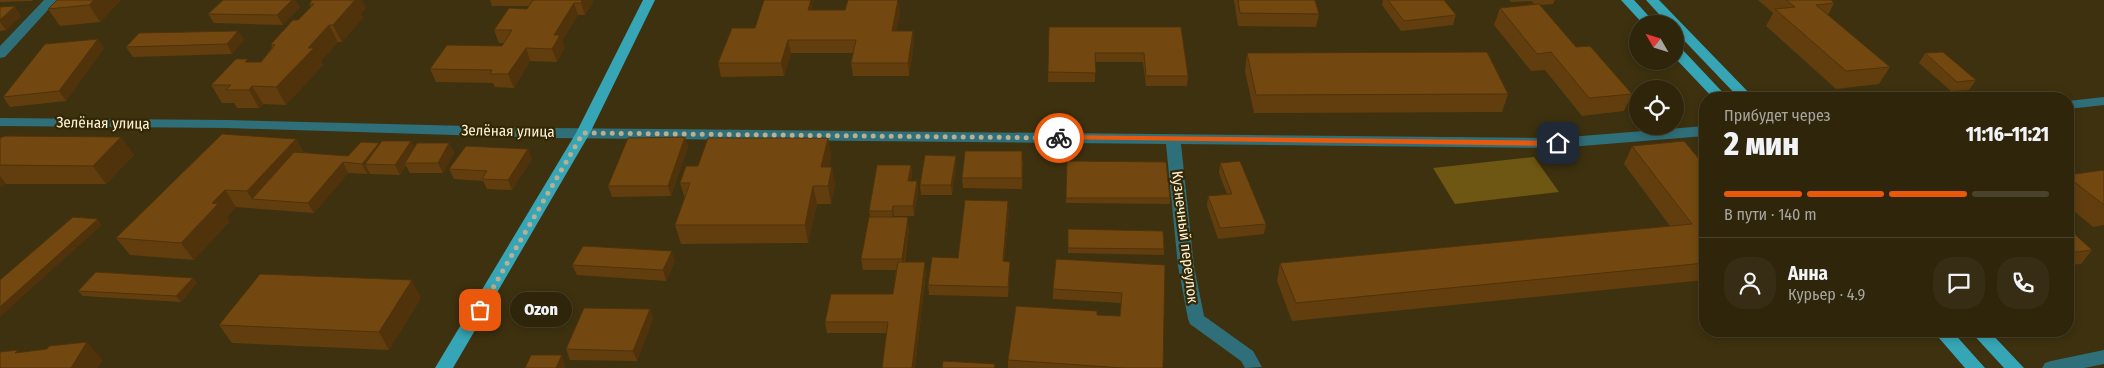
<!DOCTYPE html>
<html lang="ru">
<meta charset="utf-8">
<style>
:root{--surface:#2e250b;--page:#362d14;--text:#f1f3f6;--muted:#a7a59d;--line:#49422c;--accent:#ea580c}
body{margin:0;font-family:"Fira Sans Condensed",sans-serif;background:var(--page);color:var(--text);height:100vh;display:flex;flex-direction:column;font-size:19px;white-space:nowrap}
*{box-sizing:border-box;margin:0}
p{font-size:16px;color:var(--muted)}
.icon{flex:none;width:28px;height:28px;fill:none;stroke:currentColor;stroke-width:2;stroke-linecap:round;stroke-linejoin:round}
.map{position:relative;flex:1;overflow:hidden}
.sheet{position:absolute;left:1699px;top:92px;width:375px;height:245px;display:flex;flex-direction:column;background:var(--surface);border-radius:20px;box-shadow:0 2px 8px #0003,0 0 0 1px var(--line)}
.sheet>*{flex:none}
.needle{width:32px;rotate:309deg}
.buttons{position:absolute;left:1629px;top:15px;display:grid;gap:10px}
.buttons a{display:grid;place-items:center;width:55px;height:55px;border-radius:50%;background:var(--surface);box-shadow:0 2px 8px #0003,0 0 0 1px var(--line);font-size:25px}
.pin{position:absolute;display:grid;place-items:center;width:42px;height:42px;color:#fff;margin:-21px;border-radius:10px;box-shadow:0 2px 8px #0006}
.courier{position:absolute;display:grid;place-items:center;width:50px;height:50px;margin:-25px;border:4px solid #ea580c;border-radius:50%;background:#fff;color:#222;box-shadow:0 1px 6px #0007}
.bubble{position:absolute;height:35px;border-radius:18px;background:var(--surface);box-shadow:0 2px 8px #0003,0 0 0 1px var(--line);font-size:16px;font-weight:800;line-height:35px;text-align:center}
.head em{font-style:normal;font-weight:800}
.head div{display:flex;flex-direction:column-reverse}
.head{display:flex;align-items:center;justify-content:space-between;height:85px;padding:0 25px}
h1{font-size:32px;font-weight:800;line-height:38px}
.bar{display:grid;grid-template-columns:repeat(4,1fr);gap:8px 5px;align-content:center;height:60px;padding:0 25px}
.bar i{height:6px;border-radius:4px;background:var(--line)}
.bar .current{background:var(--accent)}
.bar p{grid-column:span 4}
.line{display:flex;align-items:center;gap:12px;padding:0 25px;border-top:1px solid var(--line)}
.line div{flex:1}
.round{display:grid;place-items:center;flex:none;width:52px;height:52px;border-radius:20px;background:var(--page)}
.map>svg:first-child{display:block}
</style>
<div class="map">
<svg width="2104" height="368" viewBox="0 0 2104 368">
<rect width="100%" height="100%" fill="#3d310f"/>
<path fill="#6e5713" d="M1534 157 1559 192 1455 204 1433 168Z"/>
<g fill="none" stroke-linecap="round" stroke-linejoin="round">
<path fill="#2f6f79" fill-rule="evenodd" d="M44 0H57L5 57 0 58V46Z
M2104 97V105L2068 109V101Z
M0 118 227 120 551 128 1557 138 1705 126V136L1557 148 1181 144 1194 266 1204 316 1253 351 1262 367 1245 368 1241 361 1190 324 1188 319 1178 266 1166 144 551 138 227 128 0 126Z
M2104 350V364L2084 368H2042L2045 363 2051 361Z"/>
<path fill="#36a6b6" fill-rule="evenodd" d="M643 0H655L590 133 453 368H435L576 133Z
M1621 0H1634L1656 24H1643Z
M1646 0H1659L1755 99H1740L1675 31V24H1668Z
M1675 46 1680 47 1729 99H1714L1675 58Z
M1933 331H1952L1985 368H1965Z
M1970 331H1989L2024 368H2004Z"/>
</g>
<path fill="#623e0e" d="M0 0H33L32 1 0 2Z
M57 0H121L100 22 60 26 48 9Z
M490 0H592L593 3 585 15H578L562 41 565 48 557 62 530 61 514 88 495 87 493 83 436 82 430 69 502 46 504 43H499L494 30 527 9 529 6H492Z
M898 0 900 12 896 31H913L914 44 909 76H853L851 63 854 53H791L784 76 721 77 718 63 755 28 813 10H845Z
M1234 0H1315L1319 14 1316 27 1238 26Z
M1383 0H1444L1456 15 1453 25 1401 31 1382 5Z
M1509 0H1555L1553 4 1540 5 1576 47 1632 94 1624 111 1582 116 1545 70 1531 71 1494 25 1500 8 1534 4 1532 1 1511 2Z
M1758 0H1831L1834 3 1828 15 1890 67 1879 84 1836 89 1766 26 1773 13Z
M309 4 366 8 361 14 363 18 342 42H338L321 61 323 65 286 105 263 104 259 108H237L234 103H222L211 85 249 62H261L272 47 271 44 298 20 311 7Z
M0 7 21 16 6 30 0 31Z
M300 7 283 25 214 23 208 14Z
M1049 27H1181L1188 76 1187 86H1146L1143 62H1095V82H1048Z
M238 31 244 40 232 54 133 57 126 47Z
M104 48 66 101 10 107 3 97Z
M1247 53 1508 94 1502 112 1254 113 1245 71Z
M1925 53 1976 80 1969 90 1951 91 1919 63Z
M121 137 134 155 106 184H6L0 187V138Z
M685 137 688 147 671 196 612 197 608 186Z
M828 138 831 156 829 167H832L835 185 831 204H817L808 243 681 244 675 225 685 198 680 183 698 166Z
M296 139 304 153 348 156 379 143 380 144 411 141 414 148 449 143 454 153 443 173H410L406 166 400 175 370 174 369 172 367 174 348 173 314 213 236 207 227 217 229 222 194 260 130 255 116 238Z
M1632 146 1705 166V280L1292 321 1277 281 1280 263 1670 226 1624 164Z
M528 149 532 159 512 190 487 189 483 181 454 179 449 169Z
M1023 161 1022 189 963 188 962 178Z
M1067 161 1170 198V204L1066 203Z
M1220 163 1266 224 1264 234 1218 239 1207 206 1208 196 1227 194 1219 173Z
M911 165 912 175 911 181H917L918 191 914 216H894V217L909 227 905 262 926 272 915 368H882L887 333H827L825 322 893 294 896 270H863L861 259 870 217 869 211Z
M956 166 952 195H921L920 185Z
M2104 170V225L2093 227 2068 206V175Z
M1009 211 1004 261 1010 272 1008 297 929 295 928 285Z
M2068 228 2092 250 2081 264 2068 265Z
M1068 229 1164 249V255L1068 253Z
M675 261 666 281 577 275 572 265Z
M1165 265 1163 368H1008V360L1097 315 1120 316 1121 303 1053 299V289Z
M193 278 197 283 181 302 83 296 78 291Z
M421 298 389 350 232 343 219 325Z
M650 309 653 319 637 361 570 360 566 349Z"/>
<path fill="#50320b" d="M94 0H121L100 22 89 5Z
M292 0H296L300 7 283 25 277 15Z
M351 0H362L366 8 361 14 363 18 342 42 333 25Z
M582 0H592L593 3 585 15 581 3Z
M811 0 813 13 808 10Z
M898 0 900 12 894 44 892 31Z
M574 3 578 15 562 41 565 48 557 62 552 49 554 35Z
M15 6 21 16 6 30 0 22V20Z
M329 25 338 42 321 61 323 65 286 105 276 87 308 48Z
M238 31 244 40 232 54 227 44Z
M913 31 914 44 909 76 908 63Z
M98 39 104 48 66 101 59 91Z
M788 40 791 53 784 76 781 63Z
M526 48 530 61 514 88 508 74Z
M252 86 263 104 259 108 249 90Z
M121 137 134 155 106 184 93 166Z
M685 137 688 147 671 196 668 186Z
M828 138 831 156 825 186 821 167Z
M296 139 306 156 252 199 258 209 247 191Z
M411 141 416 151 405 163 406 166 400 175 395 165Z
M379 143 384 153 365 164 369 172 367 174 362 164Z
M449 143 454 153 443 173 438 163Z
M528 149 532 159 512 190 508 180Z
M956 156V166L952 195 951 185Z
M343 162 348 173 314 213 308 203Z
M911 165 912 175 909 191 908 181Z
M832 167 835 185 831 204 828 186Z
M0 176 6 184 0 187Z
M917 181 918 191 914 216 913 206Z
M813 186 817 204 808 243 805 225Z
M225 190 236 207 227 217 229 222 194 260 181 243 212 203Z
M1008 201 1009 211 1003 272V261Z
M893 206 894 216 893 221 892 211Z
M908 217 909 227 903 270 902 259Z
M98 219 102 225 0 317V307Z
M672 251 675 261 666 281 663 270Z
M925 262 926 272 915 368H912Z
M1010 262V272L1008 297V287Z
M193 278 197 283 181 302 176 296Z
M412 280 421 298 389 350 379 332Z
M650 309 653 319 637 361 633 351Z
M87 342 103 360 98 368H71Z
M562 355 566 366 565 368H556Z"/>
<path fill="#724810" stroke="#50320b" d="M57 0H94L89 5 48 9Z
M223 0H292L277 15 208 14Z
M312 0H355L333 25H329L308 48H314L276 87 252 86 249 90H226L231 85H211L236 59H248L245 62H261L275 45 271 44 293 20H298L314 4H309Z
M533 0H582L581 3H574L554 35H560L552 49 526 48 508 74H490L492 70 430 69 447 45 502 46 512 30H494L509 8 527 9Z
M764 0H811L808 10H845L848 0H898L892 31H913L908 63H851L856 40H788L781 63H718L732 28H755Z
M1238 0H1315L1319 14 1240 13Z
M1388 0H1444L1456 15 1404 21Z
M1786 0H1831L1834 3 1816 5 1890 67 1846 71 1775 9 1795 7Z
M1539 4 1576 47 1590 46 1632 94 1589 98 1551 52 1537 54 1500 8Z
M15 6 0 20V7Z
M1049 27H1181L1188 76H1146L1144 53H1095L1096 73 1048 72Z
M238 31 227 44 126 47 139 33Z
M98 39 59 91 3 97 45 44Z
M1487 52 1508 94 1256 95 1247 53Z
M1943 52 1976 80 1957 82 1925 53Z
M222 134 296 139 247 191 225 190 212 203 218 204 181 243 116 238Z
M5 136 121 137 93 166 0 165V138Z
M685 137 668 186H608L628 138Z
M708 138H828L821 167H832L828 186H813L805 225H675L690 183H680L686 166H698Z
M382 141H411L395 165 365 164Z
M1684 141 1705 166V263L1296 303 1280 263 1692 224 1632 146Z
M361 142 379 143 362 164 343 162 308 203 252 199 294 152 348 156Z
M417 143H449L438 163H405Z
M466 146 528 149 508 180 482 179 487 171 449 169Z
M965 151H1022V178H962Z
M925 155 956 156 951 185H920Z
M1067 161 1166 162 1170 198H1066Z
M1240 161 1266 224 1220 228 1208 196 1232 194 1220 163Z
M877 165H911L908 181H917L913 206H893L892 211H869Z
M2104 170V205L2068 177V175Z
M965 200 1008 201 1003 261 1010 262 1008 287 928 285 932 257 958 258Z
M73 217 98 219 0 307V280Z
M869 217H908L902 259H861Z
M2068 228 2092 250 2068 253Z
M1068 229 1163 231 1164 249 1068 248Z
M583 246 672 251 663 270 572 265Z
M1056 259 1165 265 1163 368H1123L1008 360 1016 306 1097 311V315L1120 316 1122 293 1053 289Z
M898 262H925L912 368H882L888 322H825L831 294H893Z
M96 272 193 278 176 296 78 291Z
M260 274 412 280 379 332 219 325Z
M584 308 650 309 633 351 566 349Z
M87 342 71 368H0V352L18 350 15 353 47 349 49 346Z
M531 355H562L556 368H525Z
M943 361 995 364 994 368H942Z"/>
<path fill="#ea580c" d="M1059 135 1558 141 1561 143 1558 146 1056 139V136Z"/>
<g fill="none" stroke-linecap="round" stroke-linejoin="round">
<path stroke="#baaf92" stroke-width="5" stroke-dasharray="0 9" d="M480 310 583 133 1059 138"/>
</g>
<g text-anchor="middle" stroke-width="4.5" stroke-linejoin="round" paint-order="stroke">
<g font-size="15" fill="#fdf3d9" stroke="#332704">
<text transform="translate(103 123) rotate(1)" y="5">Зелёная улица</text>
<text transform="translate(508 131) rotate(1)" y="5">Зелёная улица</text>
<text transform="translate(1185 237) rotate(83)" y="5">Кузнечный переулок</text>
</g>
</g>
</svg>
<div class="buttons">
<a><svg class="needle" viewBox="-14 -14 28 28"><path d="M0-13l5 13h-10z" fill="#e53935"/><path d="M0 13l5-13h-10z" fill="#a7a59d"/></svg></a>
<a><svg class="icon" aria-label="locate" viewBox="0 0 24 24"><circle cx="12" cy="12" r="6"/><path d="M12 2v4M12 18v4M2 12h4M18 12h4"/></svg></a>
</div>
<div class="pin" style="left:480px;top:310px;background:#ea580c"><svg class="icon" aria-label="bag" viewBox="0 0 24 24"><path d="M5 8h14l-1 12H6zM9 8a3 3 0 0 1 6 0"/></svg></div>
<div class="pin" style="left:1558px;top:143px;background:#1f2937"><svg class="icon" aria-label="home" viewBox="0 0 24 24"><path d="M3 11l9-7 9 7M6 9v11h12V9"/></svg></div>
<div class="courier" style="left:1059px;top:138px"><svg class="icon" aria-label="bike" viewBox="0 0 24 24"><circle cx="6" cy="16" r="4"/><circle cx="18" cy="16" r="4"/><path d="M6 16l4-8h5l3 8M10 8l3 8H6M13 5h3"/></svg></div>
<div class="bubble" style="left:510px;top:292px;width:62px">Ozon</div>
<section class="sheet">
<div class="head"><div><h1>2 мин</h1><p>Прибудет через</p></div><em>11:16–11:21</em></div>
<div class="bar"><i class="current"></i><i class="current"></i><i class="current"></i><i></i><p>В пути · 140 m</p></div>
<div class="line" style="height:90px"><a class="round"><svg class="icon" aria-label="person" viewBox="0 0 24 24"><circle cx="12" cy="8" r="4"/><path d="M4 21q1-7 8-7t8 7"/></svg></a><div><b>Анна</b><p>Курьер · 4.9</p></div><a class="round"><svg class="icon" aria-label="chat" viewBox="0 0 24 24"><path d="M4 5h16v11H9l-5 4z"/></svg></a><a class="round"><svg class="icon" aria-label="phone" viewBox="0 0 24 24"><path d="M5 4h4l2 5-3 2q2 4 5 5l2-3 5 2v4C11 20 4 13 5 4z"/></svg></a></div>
</section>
</div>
